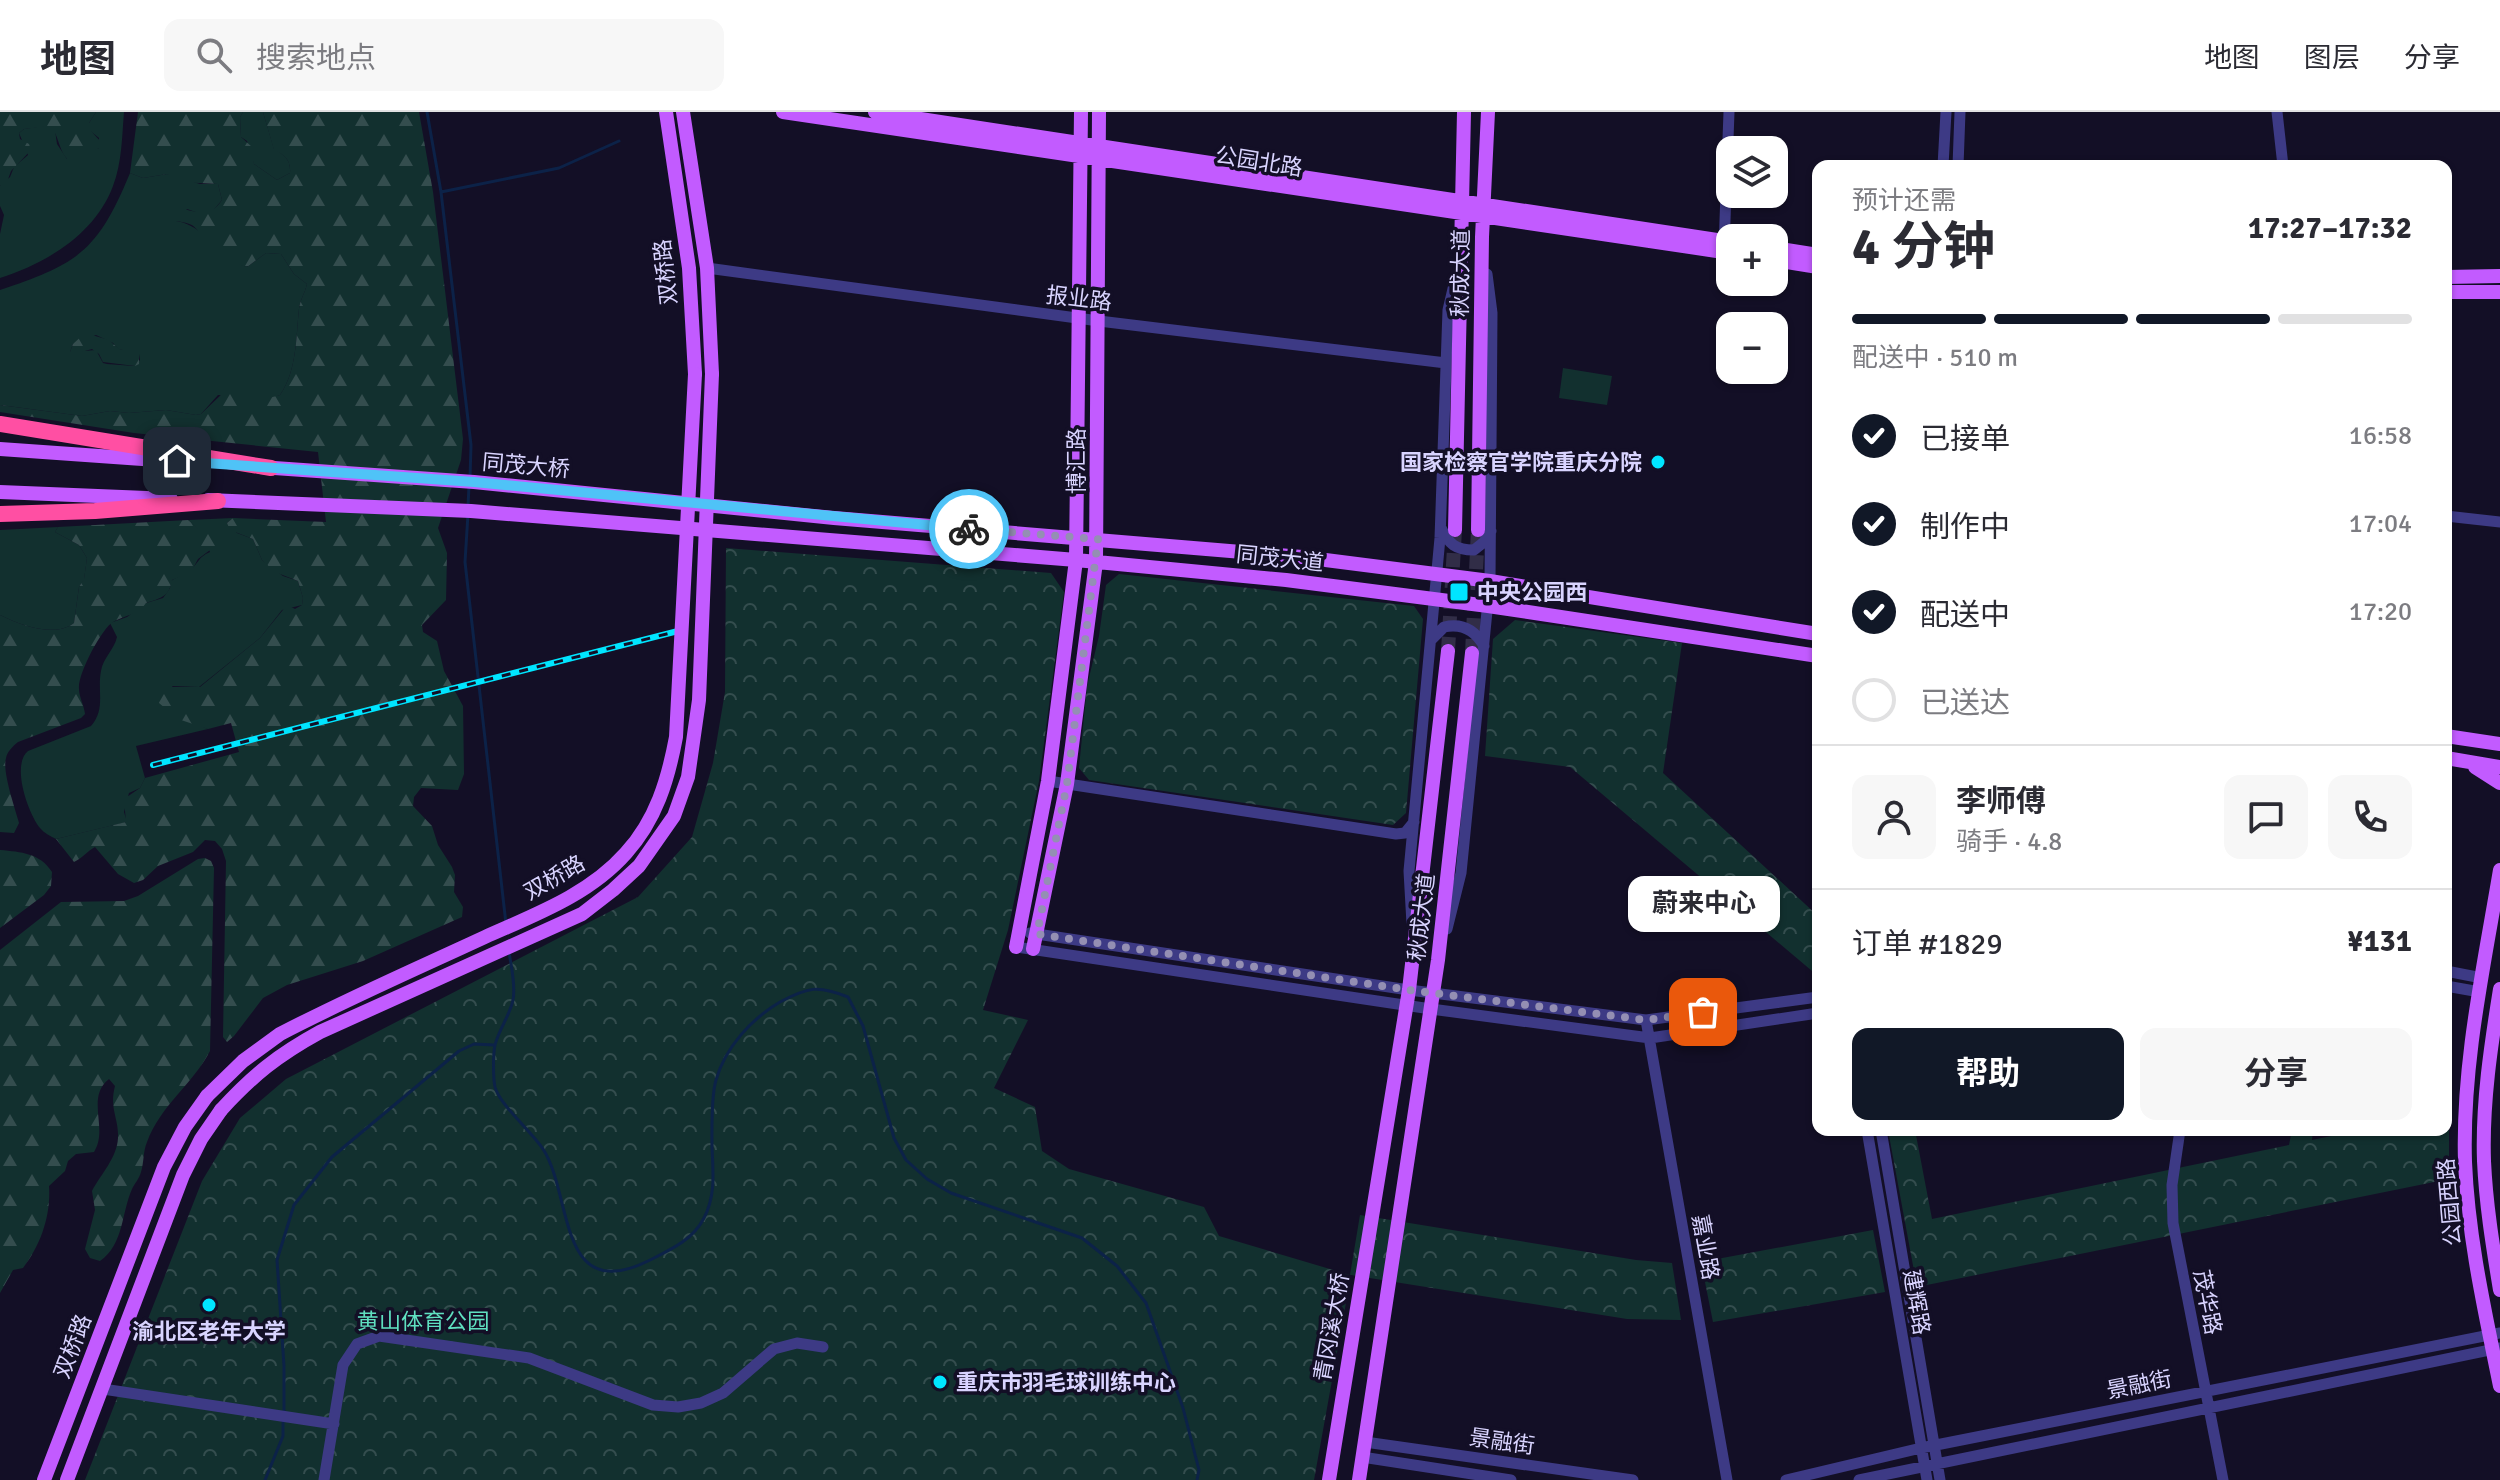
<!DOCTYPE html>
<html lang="zh">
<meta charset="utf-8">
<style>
:root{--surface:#fff;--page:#f7f7f7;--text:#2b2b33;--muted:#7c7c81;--line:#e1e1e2;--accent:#111827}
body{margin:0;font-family:Signika,"Noto Sans SC",sans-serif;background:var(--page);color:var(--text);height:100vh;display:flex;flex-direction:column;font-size:30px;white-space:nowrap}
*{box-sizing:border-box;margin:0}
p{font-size:26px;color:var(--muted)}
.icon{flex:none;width:44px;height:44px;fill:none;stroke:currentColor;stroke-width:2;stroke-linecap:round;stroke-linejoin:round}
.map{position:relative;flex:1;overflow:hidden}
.side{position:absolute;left:1812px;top:48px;width:640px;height:976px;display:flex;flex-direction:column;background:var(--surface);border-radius:16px;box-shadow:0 2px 6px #0004}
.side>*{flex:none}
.fabs{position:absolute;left:1716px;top:24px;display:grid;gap:16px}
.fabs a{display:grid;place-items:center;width:72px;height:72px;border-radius:16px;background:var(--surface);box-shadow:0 2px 6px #0004;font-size:40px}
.pin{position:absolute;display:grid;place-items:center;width:68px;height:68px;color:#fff;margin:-34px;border-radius:16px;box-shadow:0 4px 12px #0006}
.courier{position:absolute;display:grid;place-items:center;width:80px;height:80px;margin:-40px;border:6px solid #4fc3f7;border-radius:50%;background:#fff;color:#222;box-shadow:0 2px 10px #0007}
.bubble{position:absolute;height:56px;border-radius:16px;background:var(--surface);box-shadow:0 2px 6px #0004;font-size:26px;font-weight:700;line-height:56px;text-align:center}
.summary em{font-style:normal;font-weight:700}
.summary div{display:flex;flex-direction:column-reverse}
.summary{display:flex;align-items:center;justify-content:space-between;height:136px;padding:0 40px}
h1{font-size:52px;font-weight:700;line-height:60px}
.bar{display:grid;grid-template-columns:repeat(4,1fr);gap:12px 8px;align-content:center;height:96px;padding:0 40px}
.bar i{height:10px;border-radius:6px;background:var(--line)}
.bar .current{background:var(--accent)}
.bar p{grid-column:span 4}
.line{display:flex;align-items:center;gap:20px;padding:0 40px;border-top:2px solid var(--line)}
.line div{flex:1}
.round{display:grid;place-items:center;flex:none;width:84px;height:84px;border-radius:16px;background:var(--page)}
ol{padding:0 40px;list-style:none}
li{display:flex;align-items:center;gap:24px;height:88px}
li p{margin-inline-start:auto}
li .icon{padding:8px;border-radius:50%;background:var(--accent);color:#fff;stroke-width:4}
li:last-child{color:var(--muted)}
li i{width:44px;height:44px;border:4px solid var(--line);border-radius:50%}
.cta{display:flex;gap:16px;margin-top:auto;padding:16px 40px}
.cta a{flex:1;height:92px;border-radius:16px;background:var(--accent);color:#fff;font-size:32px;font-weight:700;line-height:92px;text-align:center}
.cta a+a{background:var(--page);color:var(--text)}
header{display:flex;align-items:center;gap:48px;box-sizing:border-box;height:112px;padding:0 40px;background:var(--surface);border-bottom:2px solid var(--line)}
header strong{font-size:38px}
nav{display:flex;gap:44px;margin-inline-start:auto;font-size:28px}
.search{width:560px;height:72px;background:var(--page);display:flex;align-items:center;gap:20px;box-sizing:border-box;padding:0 28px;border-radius:16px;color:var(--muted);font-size:30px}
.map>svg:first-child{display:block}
</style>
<header>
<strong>地图</strong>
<div class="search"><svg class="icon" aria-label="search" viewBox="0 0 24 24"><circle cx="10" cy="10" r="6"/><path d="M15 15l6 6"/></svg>搜索地点</div>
<nav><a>地图</a><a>图层</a><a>分享</a></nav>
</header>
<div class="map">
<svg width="2500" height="1368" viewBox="0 0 2500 1368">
<defs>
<pattern id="forest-firs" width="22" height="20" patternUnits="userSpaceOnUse" patternTransform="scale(2)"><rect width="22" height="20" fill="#12302f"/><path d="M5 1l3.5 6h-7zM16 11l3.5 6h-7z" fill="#344d4e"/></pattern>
<pattern id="park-crowns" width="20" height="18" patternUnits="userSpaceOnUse" patternTransform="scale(2)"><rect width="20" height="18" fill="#12302f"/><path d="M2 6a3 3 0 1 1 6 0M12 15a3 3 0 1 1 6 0" fill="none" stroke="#344d4e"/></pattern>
</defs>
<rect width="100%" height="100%" fill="#130f26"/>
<path fill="#12302f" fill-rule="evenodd" d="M96 0H124C122 24 122 51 113 74 95 122 47 151 0 166V122L4 103 0 94V74L10 65 14 55 28 43 19 21 24 17 51 13 55 18 57 32 67 47 99 36V26L89 18V11Z
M243 0H263L274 37C285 43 291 48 290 61L277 68 254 52 247 29 241 25 240 5Z
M130 61 143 66 167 62 200 72H218L222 88 212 100 204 103 187 97 176 109C207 114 215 144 247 155L266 141 281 142 294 162 307 172C305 181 300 188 299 197 296 225 297 259 280 283L269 287 218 283 201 302 196 303 166 298 129 301 110 299 82 304 0 293V178C78 152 98 139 130 61ZM96 223 113 231 119 238 138 236 140 248 134 254 107 252 103 251 96 238 70 240 73 232Z
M1563 256 1612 264 1607 293 1559 286Z
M233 406 227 411 237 421 253 427 262 448 283 464 298 469 303 486 302 493 282 498 260 526 199 575 172 574 194 611 208 617 136 634 145 666 140 676 129 681 124 700 127 710 56 727C50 724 44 721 40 716 28 701 11 653 28 639L91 614C106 597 97 579 101 559 103 546 114 538 117 525L110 511 127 505 146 491 163 486 170 476 171 469C178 464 184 463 190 458 198 452 199 444 210 440L200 419 188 408Z
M58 415 55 420 79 433 87 446 84 468 79 475 74 511C55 526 20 513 0 503V418Z"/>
<path fill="url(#forest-firs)" d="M0 0H96L89 11V17L102 31 99 36 88 42 84 53C58 53 62 28 51 14L24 17 19 21 20 27 29 32 31 38 11 59 7 70 0 74Z
M138 0H243L240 5 241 25 252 35 254 52 277 68 290 61C291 48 285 43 274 38L263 0H419L433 80 463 327 461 348 438 416 447 441 446 488 422 513 423 520 437 529 444 559 463 594 464 662 458 678 421 676 414 685 413 694 432 714 438 733 452 755 455 763 454 780 463 795 462 805 363 849 287 873 263 886 234 924 227 930 223 925 226 749 222 737 215 729 205 728 193 740 158 754 143 768 134 771 118 762 95 735C87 739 83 746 74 750L56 727 126 710 124 687 140 676 145 666 239 640 231 611 208 617 178 607 159 591 158 583 162 575H200L260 526 287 493 295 497 302 493 303 486 298 469 275 460 262 448 253 427 230 418 227 411 233 406 326 410 318 340 134 321 0 300V293L82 304 110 299 129 301 166 298 196 303 201 302 223 281 269 286 280 283C297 259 296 225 299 197 300 188 305 181 307 172L294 162 281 142 266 141 247 155C238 154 211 139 206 131 195 115 197 112 176 109L172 101 178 96C198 99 209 108 222 88L218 72 180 70 167 62 143 66 130 61Z
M85 221 109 228 120 238 132 234 139 236V252L135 254 103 250 99 242 92 237 74 242 70 240 73 232Z
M188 408 200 418 226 424V437L220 438 214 435 198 447 191 460 172 468C169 485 161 486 146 491 138 503 125 503 113 510 102 516 77 563 79 577 79 585 84 593 85 602L81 606 18 630C13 634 7 640 6 646 2 660 15 696 19 711L14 721 0 720V503C20 513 55 526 74 511L79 475 84 467 87 446 79 433 55 420 58 415Z
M0 738C21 740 40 741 52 760L51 774 44 783 0 816Z
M205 746 211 749 214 756 210 939C192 973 160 994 147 1030 143 1039 144 1051 141 1060 139 1067 135 1071 132 1077 121 1102 124 1132 100 1149L90 1146 85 1137 95 1098 92 1079C101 1062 117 1046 118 1026 119 1006 109 997 115 974L109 967C85 986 109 1016 94 1040L76 1042 68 1049 65 1059 49 1074C51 1103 41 1133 23 1156L13 1158 0 1181V838L61 790 124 789 138 784 198 747Z"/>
<path fill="url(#park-crowns)" d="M726 436 1051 461 1064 480 1039 669 1008 818 983 898 1028 908 994 976 1035 995 1042 1039 1069 1057 1204 1095 1219 1124 1350 1163 1360 1103 1636 1148 1672 1151 1681 1208 1627 1207 1351 1163 1314 1368H85L202 1069 240 1006 286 967 638 785 692 725 713 651 725 580Z
M1119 462 1414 494 1423 507 1406 701 1393 713 1089 668 1079 656 1087 574 1099 524 1106 473Z
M1515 508 1682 531 1663 661 1818 804V864L1570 655 1485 644 1493 527Z
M2446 1000H2449V1067L1917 1175 1888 1018H1915L1932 1107 2289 1033 2292 1018H2313L2312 1028 2360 1018H2446Z
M1873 1118 1885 1180 1713 1210 1701 1150Z"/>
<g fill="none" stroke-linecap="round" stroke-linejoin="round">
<path stroke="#0c2248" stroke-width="3" d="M427 0 441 80 471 333 470 366
M441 80 559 56 619 29
M468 394 469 374
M468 402 465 450 506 812
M509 840C511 854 516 873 513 888 510 903 499 917 495 933 493 943 493 965 495 975 499 992 533 1021 543 1037 573 1083 557 1194 648 1149 670 1138 693 1128 704 1106 716 1083 713 1059 712 1035 712 1017 711 985 716 968 725 936 751 907 780 890 808 875 818 873 848 885L863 914 894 1026 906 1048 927 1067 951 1081 1082 1126 1117 1154 1146 1191 1183 1296 1199 1358 1197 1368
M284 1300V1254L277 1148 294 1093 332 1045 459 939 474 932 494 933
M265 1368 283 1324V1307"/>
<path stroke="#312d47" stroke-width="14" stroke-dasharray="14 7" stroke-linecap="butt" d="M1448 539 1455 418
M1472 541 1478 418"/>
<path stroke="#3d3a85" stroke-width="11" d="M2277 0 2283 54
M1943 54 1946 0
M1958 54 1960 0
M1724 135 1729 0
M707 156 1099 209 1446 251
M2446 404 2500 410
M1441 416C1449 432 1455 438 1474 438L1484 430 1491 419
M1431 528 1444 515C1462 511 1475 518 1484 534
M1048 669 1396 722 1405 721 1414 710
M1412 812 1409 759 1440 426 1448 198 1456 164
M1447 817 1461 761 1490 469 1492 201 1487 162
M1030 821 1409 878 1646 908 1818 885
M1016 835 1431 897 1650 926 1818 901
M2446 859 2482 866
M2446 874 2480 880
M1646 908 1727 1368
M1867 1018 1927 1368
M1881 1018 1940 1368
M2180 1018 2172 1073 2173 1111 2223 1368
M103 1277 334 1312
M1365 1330 1633 1368
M1362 1345 1511 1368
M324 1368 343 1253 357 1232 379 1224 529 1246 653 1293 678 1295 701 1291 723 1281 774 1237 797 1231 823 1235
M1786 1368 1921 1336 2500 1221
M1859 1368 2500 1236"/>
<path stroke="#c25bff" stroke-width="14" d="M666 0 689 156 695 262
M683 0 707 156 712 262
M783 0 1730 141
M875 0 1730 130
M1774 136 1818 143
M1774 148 1818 155
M2446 165 2500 164
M2446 180H2500
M0 337 199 351
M260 355 474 370 834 406 1302 445 1490 469 1818 522
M0 380 171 387
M208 388 471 399 1076 448 1286 468 1488 494 1818 544
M1455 418 1464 0
M1478 418 1482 125 1488 0
M2446 624 2500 632
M2446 646 2500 655
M2475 655 2500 671
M2500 758C2484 854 2462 952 2465 1050 2468 1125 2485 1200 2500 1274
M1016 835 1048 669 1076 448 1081 0
M1033 837 1067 672 1096 450 1099 0
M2500 877C2491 933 2482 992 2484 1049 2486 1093 2493 1135 2500 1178
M44 1368 164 1055 185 1015 207 984
M67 1368 183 1063 201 1027 221 998
M1329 1368 1409 878 1448 539
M1359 1368 1438 848 1472 541"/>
<path stroke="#ff4fa3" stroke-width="16" d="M0 312 271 356
M0 402 95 399 218 389"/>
<defs>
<path id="rail" d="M153 653 678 519"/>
</defs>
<use href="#rail" stroke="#00e5ff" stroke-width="6"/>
<use href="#rail" stroke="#130f26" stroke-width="3" stroke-dasharray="9" stroke-linecap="butt"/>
<path stroke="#c25bff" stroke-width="14" d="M207 984 243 949 280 922C347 887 416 857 485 825 534 803 589 783 626 741 656 708 668 668 676 625L695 262
M221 998C253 963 278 943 320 920L582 802 613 778 639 754 674 704 688 665 699 588 712 262"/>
</g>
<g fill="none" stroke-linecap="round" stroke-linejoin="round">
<path stroke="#948fb3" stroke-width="8" stroke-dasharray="0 14.4" d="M969 417 1098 427 1067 672 1037 822 1409 878 1646 908 1703 900"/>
<path stroke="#4fc3f7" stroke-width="10" d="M177 349 474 370 969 417"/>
</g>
<g fill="#00e5ff" stroke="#130f26" stroke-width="3">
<circle cx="1658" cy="350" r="8"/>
<rect x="1449" y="470" width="20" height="20" rx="4"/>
<circle cx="209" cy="1193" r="8"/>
<circle cx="940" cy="1270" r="8"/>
</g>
<g text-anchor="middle" stroke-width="7" stroke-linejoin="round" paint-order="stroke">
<g font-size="22" fill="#d9d4ff" stroke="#130f26">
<text transform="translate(1259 49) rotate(9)" y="8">公园北路</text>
<text transform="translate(665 160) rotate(-96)" y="8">双桥路</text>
<text transform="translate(1460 161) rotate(-89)" y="8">秋成大道</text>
<text transform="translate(1079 186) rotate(7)" y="8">报业路</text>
<text transform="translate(1076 349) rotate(-90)" y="8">博汇路</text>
<text transform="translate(526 353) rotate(5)" y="8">同茂大桥</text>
<text transform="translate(1280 446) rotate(6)" y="8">同茂大道</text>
<text transform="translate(554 765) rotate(-30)" y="8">双桥路</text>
<text transform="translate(1421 805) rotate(-83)" y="8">秋成大道</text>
<text transform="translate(2449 1090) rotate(-95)" y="8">公园西路</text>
<text transform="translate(1706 1135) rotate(80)" y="8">嘉业路</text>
<text transform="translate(1917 1190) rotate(80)" y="8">建辉路</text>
<text transform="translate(2208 1190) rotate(79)" y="8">茂华路</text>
<text transform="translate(1331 1215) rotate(-80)" y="8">青冈溪大桥</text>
<text transform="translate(72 1234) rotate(-69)" y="8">双桥路</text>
<text transform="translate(2139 1272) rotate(-11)" y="8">景融街</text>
<text transform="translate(1502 1329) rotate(8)" y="8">景融街</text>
</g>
<g font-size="22" font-weight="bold" fill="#d9d4ff" stroke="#130f26" text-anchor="start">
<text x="1642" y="358" text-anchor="end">国家检察官学院重庆分院</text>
<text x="1477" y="488">中央公园西</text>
<text x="209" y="1227" text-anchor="middle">渝北区老年大学</text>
<text x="956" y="1278">重庆市羽毛球训练中心</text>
</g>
<g font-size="22" fill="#5fe0c0" stroke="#130f26">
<text x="423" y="1217">黄山体育公园</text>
</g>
</g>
</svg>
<div class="fabs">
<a><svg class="icon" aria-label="layers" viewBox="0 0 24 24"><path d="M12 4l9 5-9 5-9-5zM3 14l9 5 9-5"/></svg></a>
<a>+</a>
<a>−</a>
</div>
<div class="pin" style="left:1703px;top:900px;background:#ea580c"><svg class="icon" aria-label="bag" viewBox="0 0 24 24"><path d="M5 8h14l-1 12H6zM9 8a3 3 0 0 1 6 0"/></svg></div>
<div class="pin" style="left:177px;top:349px;background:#1f2937"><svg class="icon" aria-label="home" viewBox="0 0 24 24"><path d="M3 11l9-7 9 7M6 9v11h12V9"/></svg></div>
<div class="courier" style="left:969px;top:417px"><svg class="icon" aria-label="bike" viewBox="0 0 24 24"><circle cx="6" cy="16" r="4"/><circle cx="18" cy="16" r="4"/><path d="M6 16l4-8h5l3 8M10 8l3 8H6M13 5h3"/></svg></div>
<div class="bubble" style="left:1628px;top:764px;width:152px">蔚来中心</div>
<section class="side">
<div class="summary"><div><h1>4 分钟</h1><p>预计还需</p></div><em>17:27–17:32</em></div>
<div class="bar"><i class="current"></i><i class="current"></i><i class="current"></i><i></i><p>配送中 · 510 m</p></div>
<ol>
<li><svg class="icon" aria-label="check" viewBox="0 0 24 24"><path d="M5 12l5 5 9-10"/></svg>已接单<p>16:58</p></li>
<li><svg class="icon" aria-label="check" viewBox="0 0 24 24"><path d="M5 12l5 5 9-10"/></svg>制作中<p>17:04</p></li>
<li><svg class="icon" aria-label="check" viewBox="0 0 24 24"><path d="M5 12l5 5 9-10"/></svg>配送中<p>17:20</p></li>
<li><i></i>已送达</li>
</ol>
<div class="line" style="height:144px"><a class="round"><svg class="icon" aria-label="person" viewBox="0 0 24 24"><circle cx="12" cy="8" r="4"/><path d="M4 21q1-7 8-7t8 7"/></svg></a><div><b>李师傅</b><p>骑手 · 4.8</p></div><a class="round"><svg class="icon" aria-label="chat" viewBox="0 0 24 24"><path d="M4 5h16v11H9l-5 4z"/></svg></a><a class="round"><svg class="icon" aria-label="phone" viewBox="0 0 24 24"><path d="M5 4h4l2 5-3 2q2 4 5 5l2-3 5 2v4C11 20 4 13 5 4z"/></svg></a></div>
<div class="line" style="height:104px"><div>订单 #1829</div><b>¥131</b></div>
<div class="cta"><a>帮助</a><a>分享</a></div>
</section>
</div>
